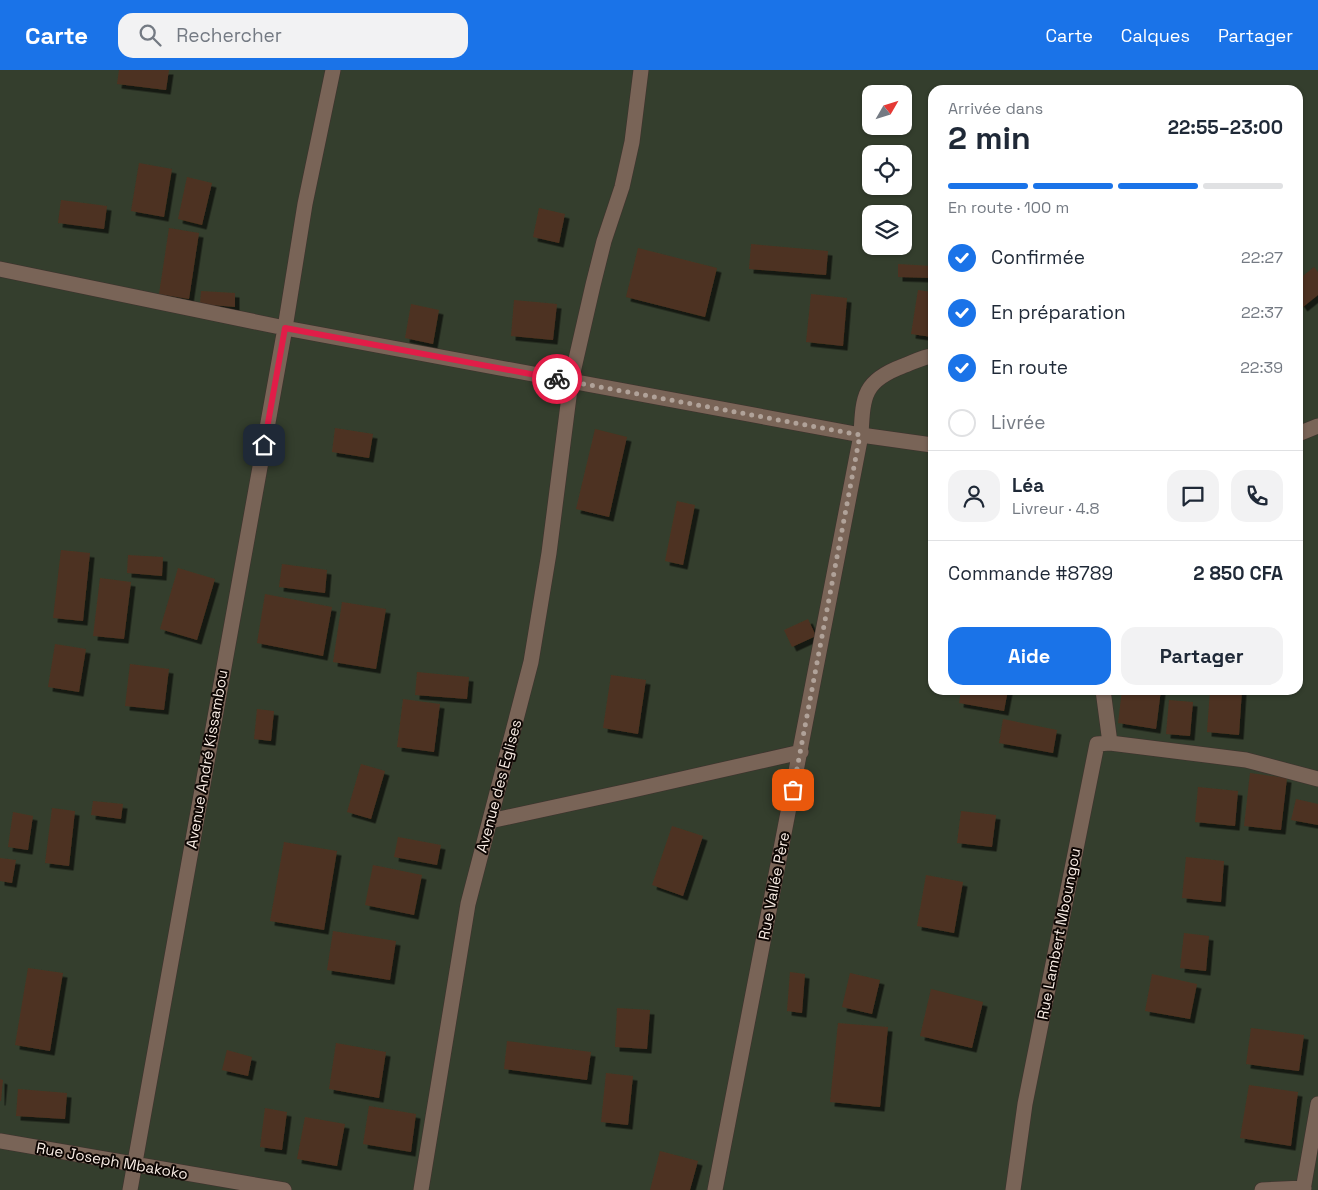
<!DOCTYPE html>
<html lang="fr">
<meta charset="utf-8">
<style>
:root{--surface:#fff;--page:#f2f2f3;--text:#1f2937;--muted:#747a83;--line:#e0e1e3;--accent:#1a73e8}
body{margin:0;font-family:"Space Grotesk",sans-serif;background:var(--page);color:var(--text);height:100vh;display:flex;flex-direction:column;font-size:19px;white-space:nowrap}
*{box-sizing:border-box;margin:0}
p{font-size:16px;color:var(--muted)}
.icon{flex:none;width:28px;height:28px;fill:none;stroke:currentColor;stroke-width:2;stroke-linecap:round;stroke-linejoin:round}
.map{position:relative;flex:1;overflow:hidden}
.panel{position:absolute;left:928px;top:15px;width:375px;height:610px;display:flex;flex-direction:column;background:var(--surface);border-radius:15px;box-shadow:0 1px 4px #0004}
.panel>*{flex:none}
.needle{width:32px;rotate:51deg}
.controls{position:absolute;left:862px;top:15px;display:grid;gap:10px}
.controls a{display:grid;place-items:center;width:50px;height:50px;border-radius:10px;background:var(--surface);box-shadow:0 1px 4px #0004;font-size:25px}
.pin{position:absolute;display:grid;place-items:center;width:42px;height:42px;color:#fff;margin:-21px;border-radius:10px;box-shadow:0 2px 8px #0006}
.courier{position:absolute;display:grid;place-items:center;width:50px;height:50px;margin:-25px;border:4px solid #e11d48;border-radius:50%;background:#fff;color:#222;box-shadow:0 1px 6px #0007}
.summary em{font-style:normal;font-weight:700}
.summary div{display:flex;flex-direction:column-reverse}
.summary{display:flex;align-items:center;justify-content:space-between;height:85px;padding:0 20px}
h1{font-size:32px;font-weight:700;line-height:38px}
.bar{display:grid;grid-template-columns:repeat(4,1fr);gap:8px 5px;align-content:center;height:60px;padding:0 20px}
.bar i{height:6px;border-radius:4px;background:var(--line)}
.bar .active{background:var(--accent)}
.bar p{grid-column:span 4}
.line{display:flex;align-items:center;gap:12px;padding:0 20px;border-top:1px solid var(--line)}
.line div{flex:1}
.round{display:grid;place-items:center;flex:none;width:52px;height:52px;border-radius:15px;background:var(--page)}
ol{padding:0 20px;list-style:none}
li{display:flex;align-items:center;gap:15px;height:55px}
li p{margin-inline-start:auto}
li .icon{padding:5px;border-radius:50%;background:var(--accent);color:#fff;stroke-width:4}
li:last-child{color:var(--muted)}
li i{width:28px;height:28px;border:2px solid var(--line);border-radius:50%}
.button{display:flex;gap:10px;margin-top:auto;padding:10px 20px}
.button a{flex:1;height:58px;border-radius:15px;background:var(--accent);color:#fff;font-size:20px;font-weight:700;line-height:58px;text-align:center}
.button a+a{background:var(--page);color:var(--text)}
header{display:flex;align-items:center;gap:30px;box-sizing:border-box;height:70px;padding:0 25px;background:var(--accent);color:#fff}
header strong{font-size:24px}
nav{display:flex;gap:28px;margin-inline-start:auto;font-size:18px}
.search{width:350px;height:45px;background:var(--page);display:flex;align-items:center;gap:12px;box-sizing:border-box;padding:0 18px;border-radius:15px;color:var(--muted);font-size:19px}
.map>svg:first-child{display:block}
</style>
<header>
<strong>Carte</strong>
<div class="search"><svg class="icon" aria-label="search" viewBox="0 0 24 24"><circle cx="10" cy="10" r="6"/><path d="M15 15l6 6"/></svg>Rechercher</div>
<nav><a>Carte</a><a>Calques</a><a>Partager</a></nav>
</header>
<div class="map">
<svg width="1318" height="1120" viewBox="0 0 1318 1120">
<defs>
<filter id="shadow"><feDropShadow dx="4.5" dy="4.5" stdDeviation="0" flood-color="#0009"/></filter>
</defs>
<rect width="100%" height="100%" fill="#29190d"/>
<path fill="#343e2d" fill-rule="evenodd" d="M0 0H1318V1120H0ZM932 20H1298V620H932ZM871 24H904V56H871ZM871 84H904V116H871ZM871 144H904V176H871Z"/>
<path fill="#4e3320" filter="url(#shadow)" d="M119 0H169L166 20 117 14Z
M139 93 172 99 164 147 131 141Z
M187 107 212 113 202 155 178 149Z
M61 130 107 136 104 159 58 153Z
M539 138 565 144 559 173 533 167Z
M169 158 199 163 189 229 159 224Z
M751 174 828 181 826 205 749 199Z
M638 178 717 198 705 247 626 227Z
M898 194 932 196V208L898 207Z
M1314 197 1318 202V225L1303 237 1298 230V210Z
M918 220 932 222V267L911 264Z
M201 221 235 223V237L200 234Z
M811 224 847 228 843 276 806 272Z
M514 230 557 234 553 270 511 266Z
M411 234 439 240 433 274 405 268Z
M335 358 373 364 369 388 332 382Z
M595 359 627 367 609 447 576 439Z
M677 431 695 435 683 495 665 491Z
M61 480 90 483 83 551 53 548Z
M128 485 163 487 162 506 127 503Z
M282 494 327 500 325 523 279 517Z
M178 498 215 509 197 570 160 559Z
M100 508 131 512 124 569 93 566Z
M265 524 332 537 323 586 257 573Z
M342 532 386 539 376 599 333 592Z
M808 549 816 566 792 577 784 560Z
M55 574 86 579 79 622 48 617Z
M130 594 169 599 164 640 125 636Z
M417 602 469 607 467 629 415 625Z
M611 605 646 610 638 664 603 658Z
M961 620H1008L1004 641 959 633Z
M1122 620H1161L1156 659 1118 653Z
M1210 620H1242L1239 665 1207 662Z
M403 629 440 634 434 682 397 677Z
M1169 630 1193 632 1190 666 1166 664Z
M257 639 274 641 271 671 254 669Z
M1003 649 1057 660 1053 683 999 673Z
M361 694 385 701 371 749 347 742Z
M1250 703 1287 708 1281 760 1244 756Z
M1198 717 1238 721 1235 756 1195 752Z
M1296 729 1318 734V755L1291 750Z
M93 731 123 734 121 749 91 745Z
M52 738 75 741 69 796 45 793Z
M961 741 996 745 992 777 957 773Z
M13 742 33 746 28 780 8 777Z
M672 756 703 766 683 826 652 815Z
M398 767 441 775 437 795 394 787Z
M284 772 337 781 324 860 270 851Z
M1186 787 1224 791 1221 832 1182 828Z
M0 788 16 790 12 813 0 811Z
M373 795 422 805 414 845 365 835Z
M926 805 963 812 954 863 917 856Z
M333 861 396 871 390 910 327 900Z
M1184 863 1209 866 1206 901 1180 898Z
M28 898 63 903 50 981 15 975Z
M790 902 805 904 802 943 787 941Z
M850 903 880 910 872 944 842 937Z
M1152 904 1197 914 1190 949 1145 941Z
M931 919 983 932 972 978 920 966Z
M617 938 650 940 647 979 615 977Z
M838 953 888 957 880 1037 830 1032Z
M1251 958 1304 965 1299 1001 1246 994Z
M507 971 591 982 587 1010 504 999Z
M336 973 386 982 379 1028 329 1019Z
M227 980 252 987 248 1006 222 1000Z
M606 1003 633 1006 628 1055 601 1052Z
M0 1009 3 1010 1 1031H0Z
M1249 1015 1298 1022 1291 1076 1240 1068Z
M18 1019 67 1023 65 1049 16 1046Z
M369 1036 416 1044 411 1082 363 1074Z
M265 1038 287 1042 282 1080 260 1077Z
M305 1047 345 1054 337 1096 297 1089Z
M660 1081 698 1091 690 1120H650Z"/>
<g fill="none" stroke-linecap="round" stroke-linejoin="round">
<defs>
<path id="minor" d="M0 199 285 258 861 365 932 375
M1298 364 1318 356
M1110 673 1246 690 1318 709
M490 751 633 720 801 682
M0 1071 284 1120
M130 1120 285 258 305 134 333 0
M421 1120 468 834 531 592 549 483 571 311 593 215 604 171 622 117 632 72 641 0
M715 1120 861 365C863 326 863 311 903 296 912 293 922 287 932 286
M1013 1120 1025 1034 1097 674 1110 673 1103 620
M1262 1120 1304 1118
M1303 1120 1318 1034"/>
</defs>
<use href="#minor" stroke="#3f322e" stroke-width="16"/>
<use href="#minor" stroke="#796457" stroke-width="15"/>
</g>
<g fill="none" stroke-linecap="round" stroke-linejoin="round">
<path stroke="#b0a299" stroke-width="5" stroke-dasharray="0 9" d="M557 309 860 365 793 720"/>
<path stroke="#e11d48" stroke-width="6" d="M264 375 285 258 557 309"/>
</g>
<g text-anchor="middle" stroke-width="4" stroke-linejoin="round" paint-order="stroke">
<g font-size="15" fill="#f8ece4" stroke="#0d0603">
<text transform="translate(207 689) rotate(-80)" y="5">Avenue André Kissambou</text>
<text transform="translate(499 716) rotate(-75)" y="5">Avenue des Eglises</text>
<text transform="translate(774 816) rotate(-79)" y="5">Rue Vallée Père</text>
<text transform="translate(1059 864) rotate(-79)" y="5">Rue Lambert Mboungou</text>
<text transform="translate(112 1091) rotate(10)" y="5">Rue Joseph Mbakoko</text>
</g>
</g>
</svg>
<div class="controls">
<a><svg class="needle" viewBox="-14 -14 28 28"><path d="M0-13l5 13h-10z" fill="#e53935"/><path d="M0 13l5-13h-10z" fill="#747a83"/></svg></a>
<a><svg class="icon" aria-label="locate" viewBox="0 0 24 24"><circle cx="12" cy="12" r="6"/><path d="M12 2v4M12 18v4M2 12h4M18 12h4"/></svg></a>
<a><svg class="icon" aria-label="layers" viewBox="0 0 24 24"><path d="M12 4l9 5-9 5-9-5zM3 14l9 5 9-5"/></svg></a>
</div>
<div class="pin" style="left:793px;top:720px;background:#ea580c"><svg class="icon" aria-label="bag" viewBox="0 0 24 24"><path d="M5 8h14l-1 12H6zM9 8a3 3 0 0 1 6 0"/></svg></div>
<div class="pin" style="left:264px;top:375px;background:#1f2937"><svg class="icon" aria-label="home" viewBox="0 0 24 24"><path d="M3 11l9-7 9 7M6 9v11h12V9"/></svg></div>
<div class="courier" style="left:557px;top:309px"><svg class="icon" aria-label="bike" viewBox="0 0 24 24"><circle cx="6" cy="16" r="4"/><circle cx="18" cy="16" r="4"/><path d="M6 16l4-8h5l3 8M10 8l3 8H6M13 5h3"/></svg></div>
<section class="panel">
<div class="summary"><div><h1>2 min</h1><p>Arrivée dans</p></div><em>22:55–23:00</em></div>
<div class="bar"><i class="active"></i><i class="active"></i><i class="active"></i><i></i><p>En route · 100 m</p></div>
<ol>
<li><svg class="icon" aria-label="check" viewBox="0 0 24 24"><path d="M5 12l5 5 9-10"/></svg>Confirmée<p>22:27</p></li>
<li><svg class="icon" aria-label="check" viewBox="0 0 24 24"><path d="M5 12l5 5 9-10"/></svg>En préparation<p>22:37</p></li>
<li><svg class="icon" aria-label="check" viewBox="0 0 24 24"><path d="M5 12l5 5 9-10"/></svg>En route<p>22:39</p></li>
<li><i></i>Livrée</li>
</ol>
<div class="line" style="height:90px"><a class="round"><svg class="icon" aria-label="person" viewBox="0 0 24 24"><circle cx="12" cy="8" r="4"/><path d="M4 21q1-7 8-7t8 7"/></svg></a><div><b>Léa</b><p>Livreur · 4.8</p></div><a class="round"><svg class="icon" aria-label="chat" viewBox="0 0 24 24"><path d="M4 5h16v11H9l-5 4z"/></svg></a><a class="round"><svg class="icon" aria-label="phone" viewBox="0 0 24 24"><path d="M5 4h4l2 5-3 2q2 4 5 5l2-3 5 2v4C11 20 4 13 5 4z"/></svg></a></div>
<div class="line" style="height:65px"><div>Commande #8789</div><b>2 850 CFA</b></div>
<div class="button"><a>Aide</a><a>Partager</a></div>
</section>
</div>
